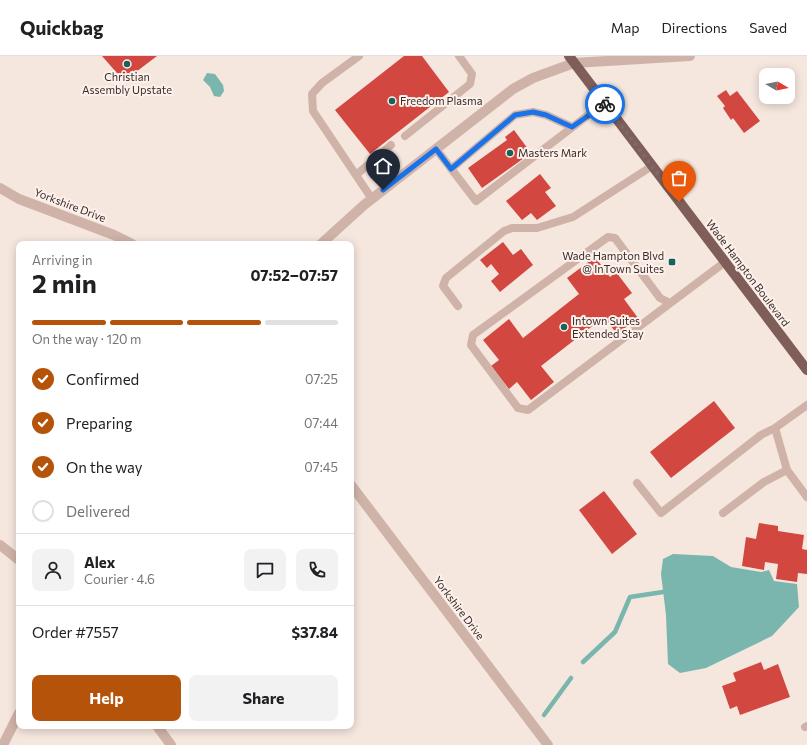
<!DOCTYPE html>
<meta charset="utf-8">
<style>
:root{--surface:#fff;--page:#f2f2f2;--text:#202124;--muted:#757577;--line:#e0e0e0;--accent:#b45309}
body{margin:0;font-family:Commissioner,sans-serif;background:var(--page);color:var(--text);height:100vh;display:flex;flex-direction:column;font-size:15px;white-space:nowrap}
*{box-sizing:border-box;margin:0}
p{font-size:13px;color:var(--muted)}
.icon{flex:none;width:22px;height:22px;fill:none;stroke:currentColor;stroke-width:2;stroke-linecap:round;stroke-linejoin:round}
.map{position:relative;flex:1;overflow:hidden}
.drawer{position:absolute;left:16px;top:185px;width:338px;height:488px;display:flex;flex-direction:column;background:var(--surface);border-radius:8px;box-shadow:0 2px 10px #0003}
.drawer>*{flex:none}
.needle{width:26px;rotate:100deg}
.fabs{position:absolute;left:759px;top:12px;display:grid;gap:8px}
.fabs a{display:grid;place-items:center;width:36px;height:36px;border-radius:8px;background:var(--surface);box-shadow:0 2px 10px #0003;font-size:20px}
.pin{position:absolute;display:grid;place-items:center;width:34px;height:34px;color:#fff;margin:-41px -17px;border-radius:50% 50% 50% 0;rotate:-45deg;box-shadow:0 0 4px #0007}
.pin .icon{rotate:45deg}
.courier{position:absolute;display:grid;place-items:center;width:40px;height:40px;margin:-20px;border:3px solid #1a73e8;border-radius:50%;background:#fff;color:#222;box-shadow:0 1px 5px #0007}
.summary em{font-style:normal;font-weight:700}
.summary div{display:flex;flex-direction:column-reverse}
.summary{display:flex;align-items:center;justify-content:space-between;height:68px;padding:0 16px}
h1{font-size:26px;font-weight:700;line-height:30px}
.bar{display:grid;grid-template-columns:repeat(4,1fr);gap:6px 4px;align-content:center;height:48px;padding:0 16px}
.bar i{height:5px;border-radius:3px;background:var(--line)}
.bar .selected{background:var(--accent)}
.bar p{grid-column:span 4}
.line{display:flex;align-items:center;gap:10px;padding:0 16px;border-top:1px solid var(--line)}
.line div{flex:1}
.round{display:grid;place-items:center;flex:none;width:42px;height:42px;border-radius:8px;background:var(--page)}
ol{padding:0 16px;list-style:none}
li{display:flex;align-items:center;gap:12px;height:44px}
li p{margin-inline-start:auto}
li .icon{padding:4px;border-radius:50%;background:var(--accent);color:#fff;stroke-width:4}
li:last-child{color:var(--muted)}
li i{width:22px;height:22px;border:2px solid var(--line);border-radius:50%}
.cta{display:flex;gap:8px;margin-top:auto;padding:8px 16px}
.cta a{flex:1;height:46px;border-radius:8px;background:var(--accent);color:#fff;font-size:16px;font-weight:700;line-height:46px;text-align:center}
.cta a+a{background:var(--page);color:var(--text)}
header{display:flex;align-items:center;gap:24px;box-sizing:border-box;height:56px;padding:0 20px;background:var(--surface);border-bottom:1px solid var(--line)}
header strong{font-size:19px}
nav{display:flex;gap:22px;margin-inline-start:auto;font-size:14px}
.map>svg:first-child{display:block}
</style>
<header>
<strong>Quickbag</strong>
<nav><a>Map</a><a>Directions</a><a>Saved</a></nav>
</header>
<div class="map">
<svg width="807" height="689" viewBox="0 0 807 689">
<rect width="100%" height="100%" fill="#f5e6de"/>
<path fill="#7ab6ad" d="M207 17 215 18 223 29 224 35 220 41 214 40 210 31 203 24Z
M673 498 713 500 731 511 761 516 769 514 774 525 797 528 799 551 772 580 706 612 680 617 668 608 666 559 661 518 663 503Z"/>
<g fill="none" stroke-linecap="round" stroke-linejoin="round">
<path stroke="#7ab6ad" stroke-width="4.5" d="M583 606 615 576 630 541 663 536
M544 659 571 622"/>
</g>
<path fill="#d2473f" d="M102 0H157L132 19 131 17 123 24Z
M404 0H422L449 36 370 98 335 54Z
M726 34 730 40 737 35 760 65 744 77 733 62 731 64 723 52 725 50 717 40Z
M514 74 531 97 482 132 468 112 507 84 505 81Z
M540 118 551 132 545 136 556 150 537 164 531 157 522 164 506 145Z
M503 186 513 199 521 193 533 209 500 236 491 225 499 218 491 208 487 212 480 204Z
M595 201 610 221 616 216 632 237 624 243 638 262 617 278 604 261 541 310 554 326 531 344 517 326 509 333 491 310 499 304 483 284 509 263 523 282 579 238 567 222Z
M714 345 735 372 671 422 650 396Z
M604 435 637 478 612 498 579 454Z
M759 467 778 470V475L804 479 802 493 807 494V518L798 517 797 526 776 523 778 508 765 506 764 514 742 510 746 481 756 483Z
M761 606 764 614 778 608 790 641 740 659 737 650 730 653 722 630 736 625 733 617Z"/>
<g fill="none" stroke-linecap="round" stroke-linejoin="round">
<path stroke="#cfb3a8" stroke-width="8" d="M359 0 322 27 312 38 313 55 372 143
M405 80 470 28 472 18 459 0
M436 93 476 145 604 47
M451 113 515 59 533 56 546 59 572 71
M356 119 391 89
M670 247 660 242 615 182 608 181 473 279 471 289 518 352 528 354 725 206
M458 250 443 230 446 222 504 175 512 172H537L573 161 652 110
M775 372 787 414 807 441
M637 427 661 457 761 379 775 372 807 349
M723 457 764 426 787 414
M805 671 807 670"/>
<path stroke="#cfb3a8" stroke-width="10" d="M0 132 19 143 114 179 132 188
M321 188 364 149 513 33 533 22 574 7 690 0
M351 429 548 689
M0 489 19 504
M157 670 171 689
M3 689 19 657"/>
<path stroke="#7f5e59" stroke-width="10" d="M569 0 807 314"/>
</g>
<g fill="none" stroke-linecap="round" stroke-linejoin="round">
<path stroke="#7c6c68" stroke-width="4" stroke-dasharray="0 7.2" d="M605 48 679 146"/>
<path stroke="#1a73e8" stroke-width="5" d="M383 134 436 93 451 113 515 59 533 56 546 59 572 71 605 48"/>
</g>
<g fill="#196259" stroke="#fcf1eb" stroke-width="1.5">
<circle cx="127" cy="8" r="4"/>
<circle cx="392" cy="45" r="4"/>
<circle cx="510" cy="97" r="4"/>
<rect x="668" y="202" width="8" height="8" rx="2"/>
<circle cx="564" cy="271" r="4"/>
</g>
<g text-anchor="middle" stroke-width="4" stroke-linejoin="round" paint-order="stroke">
<g font-size="11" fill="#3b2b29" stroke="#fcf1eb" text-anchor="start">
<text x="127" y="25" text-anchor="middle">Christian<tspan x="127" dy="13">Assembly Upstate</tspan></text>
<text x="400" y="49">Freedom Plasma</text>
<text x="518" y="101">Masters Mark</text>
<text x="664" y="204" text-anchor="end">Wade Hampton Blvd<tspan x="664" dy="13">@ InTown Suites</tspan></text>
<text x="572" y="269">Intown Suites<tspan x="572" dy="13">Extended Stay</tspan></text>
</g>
<g font-size="11" fill="#3b2b29" stroke="#fcf1eb">
<text transform="translate(70 149) rotate(21)" y="4">Yorkshire Drive</text>
<text transform="translate(748 217) rotate(53)" y="4">Wade Hampton Boulevard</text>
<text transform="translate(459 552) rotate(53)" y="4">Yorkshire Drive</text>
</g>
</g>
</svg>
<div class="fabs">
<a><svg class="needle" viewBox="-14 -14 28 28"><path d="M0-13l5 13h-10z" fill="#e53935"/><path d="M0 13l5-13h-10z" fill="#757577"/></svg></a>
</div>
<div class="pin" style="left:679px;top:146px;background:#ea580c"><svg class="icon" aria-label="bag" viewBox="0 0 24 24"><path d="M5 8h14l-1 12H6zM9 8a3 3 0 0 1 6 0"/></svg></div>
<div class="pin" style="left:383px;top:134px;background:#1f2937"><svg class="icon" aria-label="home" viewBox="0 0 24 24"><path d="M3 11l9-7 9 7M6 9v11h12V9"/></svg></div>
<div class="courier" style="left:605px;top:48px"><svg class="icon" aria-label="bike" viewBox="0 0 24 24"><circle cx="6" cy="16" r="4"/><circle cx="18" cy="16" r="4"/><path d="M6 16l4-8h5l3 8M10 8l3 8H6M13 5h3"/></svg></div>
<section class="drawer">
<div class="summary"><div><h1>2 min</h1><p>Arriving in</p></div><em>07:52–07:57</em></div>
<div class="bar"><i class="selected"></i><i class="selected"></i><i class="selected"></i><i></i><p>On the way · 120 m</p></div>
<ol>
<li><svg class="icon" aria-label="check" viewBox="0 0 24 24"><path d="M5 12l5 5 9-10"/></svg>Confirmed<p>07:25</p></li>
<li><svg class="icon" aria-label="check" viewBox="0 0 24 24"><path d="M5 12l5 5 9-10"/></svg>Preparing<p>07:44</p></li>
<li><svg class="icon" aria-label="check" viewBox="0 0 24 24"><path d="M5 12l5 5 9-10"/></svg>On the way<p>07:45</p></li>
<li><i></i>Delivered</li>
</ol>
<div class="line" style="height:72px"><a class="round"><svg class="icon" aria-label="person" viewBox="0 0 24 24"><circle cx="12" cy="8" r="4"/><path d="M4 21q1-7 8-7t8 7"/></svg></a><div><b>Alex</b><p>Courier · 4.6</p></div><a class="round"><svg class="icon" aria-label="chat" viewBox="0 0 24 24"><path d="M4 5h16v11H9l-5 4z"/></svg></a><a class="round"><svg class="icon" aria-label="phone" viewBox="0 0 24 24"><path d="M5 4h4l2 5-3 2q2 4 5 5l2-3 5 2v4C11 20 4 13 5 4z"/></svg></a></div>
<div class="line" style="height:52px"><div>Order #7557</div><b>$37.84</b></div>
<div class="cta"><a>Help</a><a>Share</a></div>
</section>
</div>
